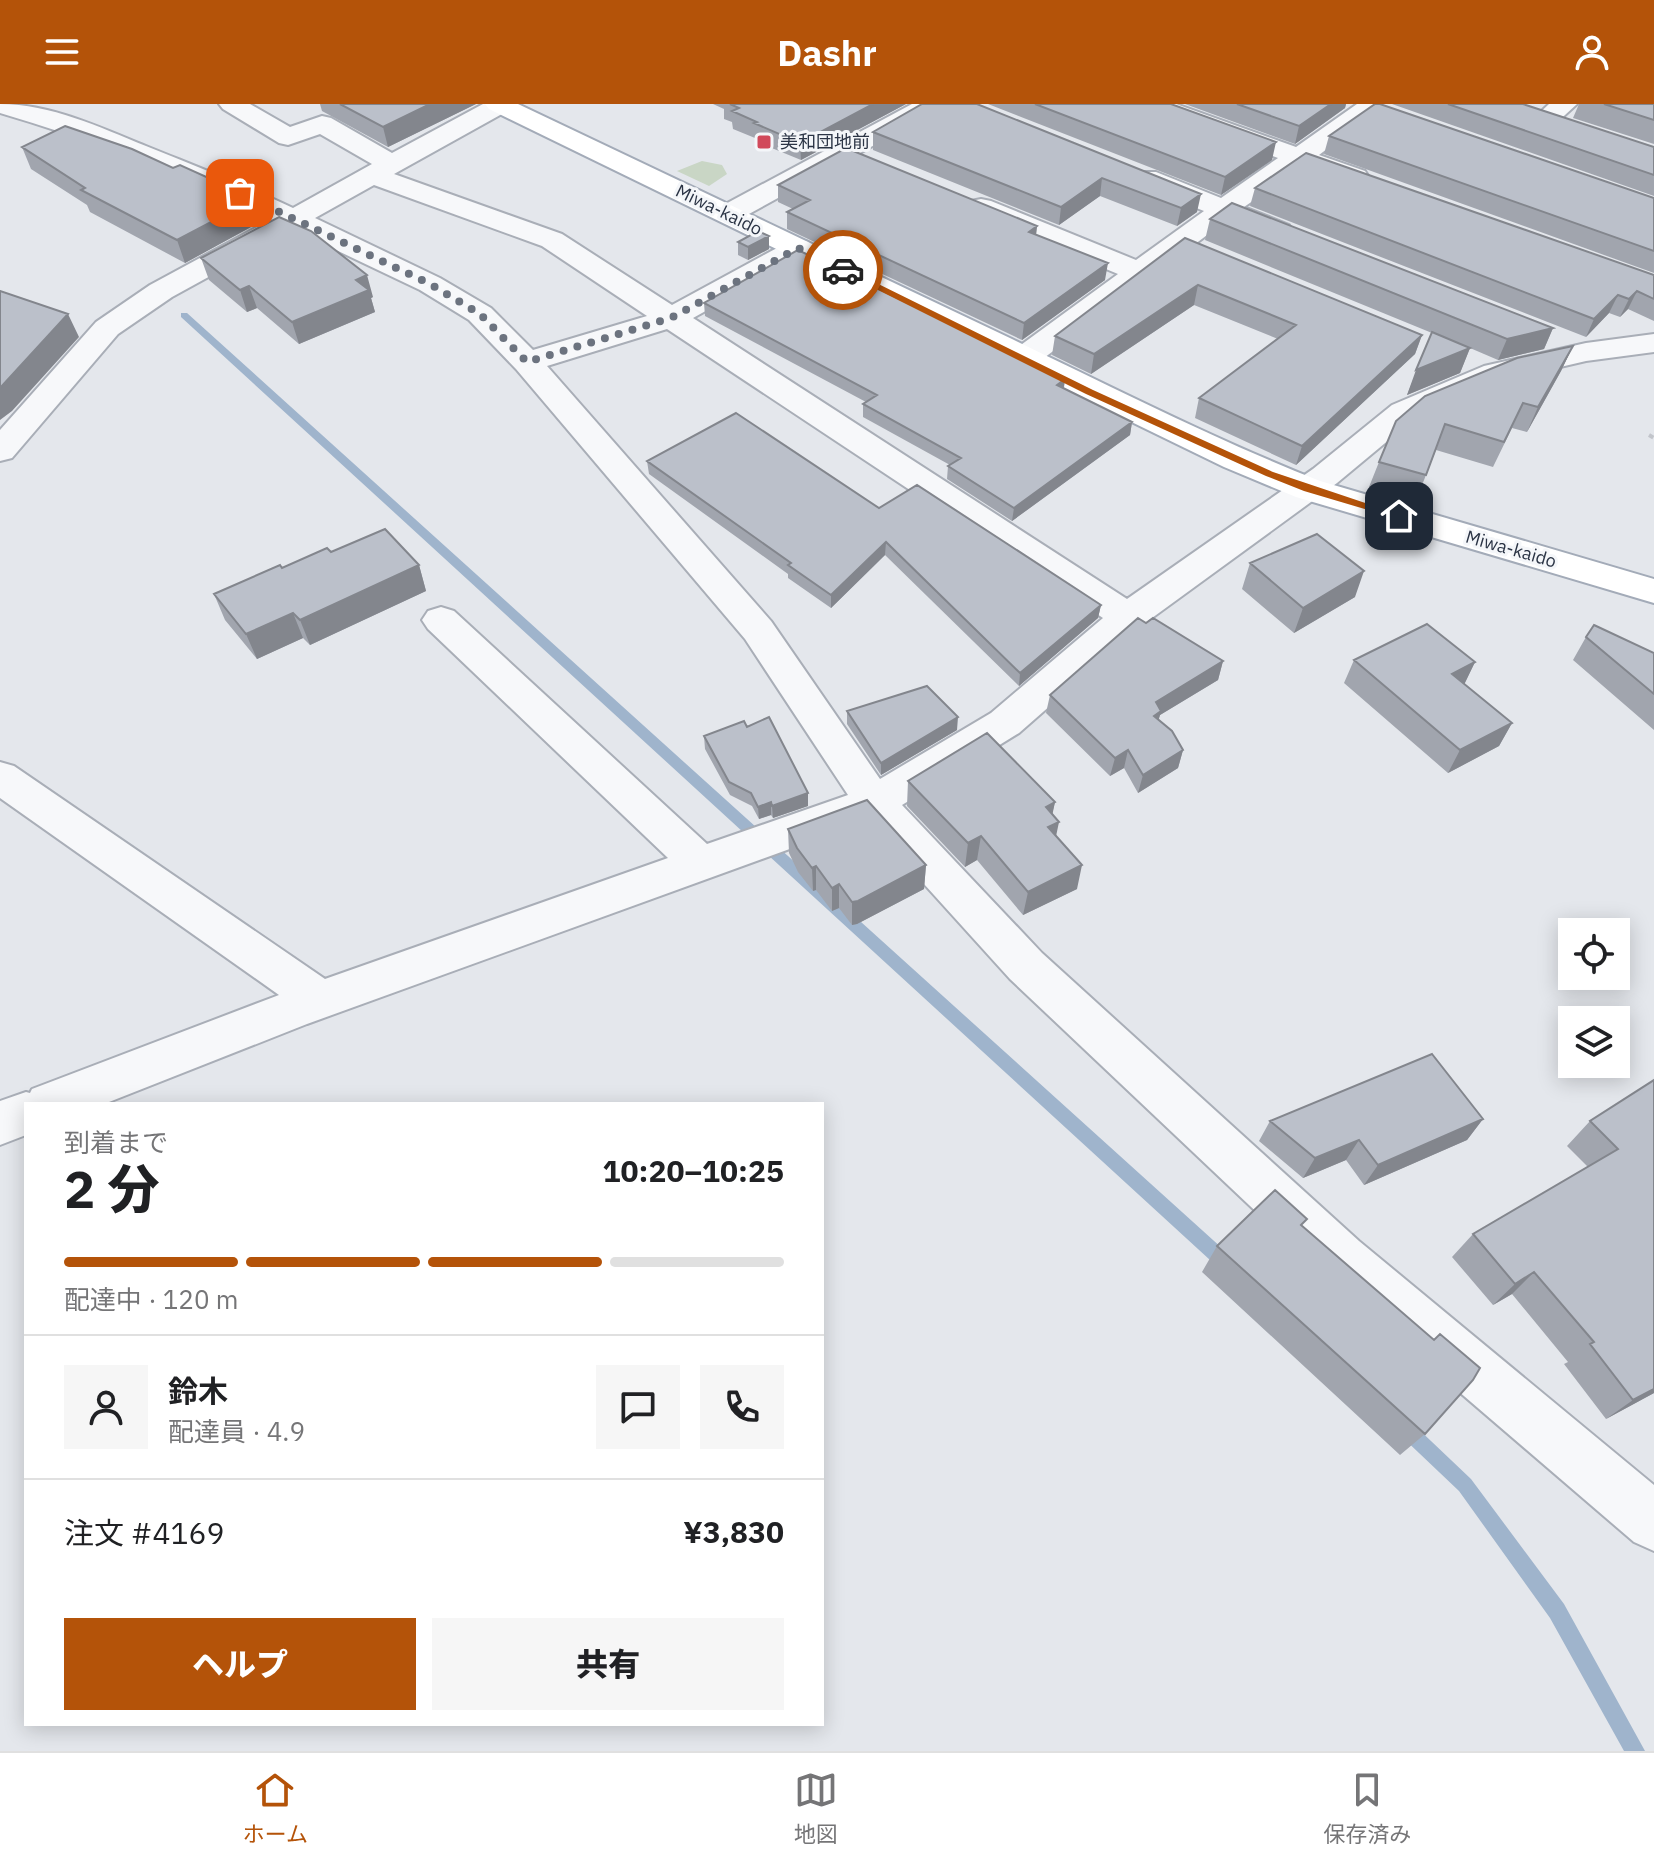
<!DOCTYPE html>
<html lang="ja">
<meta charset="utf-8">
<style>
:root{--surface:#fff;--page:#f6f6f6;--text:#202124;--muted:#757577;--line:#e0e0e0;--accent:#b45309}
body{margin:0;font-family:"IBM Plex Sans","Noto Sans JP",sans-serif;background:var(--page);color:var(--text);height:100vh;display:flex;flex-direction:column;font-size:30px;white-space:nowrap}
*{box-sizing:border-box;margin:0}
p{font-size:26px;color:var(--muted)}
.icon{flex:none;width:44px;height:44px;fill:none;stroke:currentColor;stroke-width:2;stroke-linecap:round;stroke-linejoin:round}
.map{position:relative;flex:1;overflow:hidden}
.details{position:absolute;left:24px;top:998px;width:800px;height:624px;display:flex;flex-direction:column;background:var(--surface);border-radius:0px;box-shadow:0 4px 20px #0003}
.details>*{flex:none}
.buttons{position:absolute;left:1558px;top:814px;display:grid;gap:16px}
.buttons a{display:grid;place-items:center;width:72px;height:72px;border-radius:0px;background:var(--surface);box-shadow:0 4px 20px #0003;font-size:40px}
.pin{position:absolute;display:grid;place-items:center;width:68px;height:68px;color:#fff;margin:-34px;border-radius:16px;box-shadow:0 4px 12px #0006}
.courier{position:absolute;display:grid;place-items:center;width:80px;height:80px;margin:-40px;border:6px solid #b45309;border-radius:50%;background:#fff;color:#222;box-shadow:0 2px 10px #0007}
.head em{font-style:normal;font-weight:800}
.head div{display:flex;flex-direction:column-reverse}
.head{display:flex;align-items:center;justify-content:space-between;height:136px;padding:0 40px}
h1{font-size:52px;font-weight:800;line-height:60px}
.bar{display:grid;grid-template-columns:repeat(4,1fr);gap:12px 8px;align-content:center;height:96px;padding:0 40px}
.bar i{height:10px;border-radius:6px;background:var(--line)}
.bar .selected{background:var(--accent)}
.bar p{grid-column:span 4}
.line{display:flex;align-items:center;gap:20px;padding:0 40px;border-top:2px solid var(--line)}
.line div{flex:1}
.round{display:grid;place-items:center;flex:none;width:84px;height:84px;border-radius:0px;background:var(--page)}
.button{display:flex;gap:16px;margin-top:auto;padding:16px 40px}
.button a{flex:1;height:92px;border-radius:0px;background:var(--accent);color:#fff;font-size:32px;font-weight:800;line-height:92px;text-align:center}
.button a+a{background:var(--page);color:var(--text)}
header{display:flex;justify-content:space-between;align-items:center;height:104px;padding:0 40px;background:var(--accent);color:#fff;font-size:36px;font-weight:800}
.menu{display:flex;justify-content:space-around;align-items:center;height:112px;border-top:2px solid var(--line);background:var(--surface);font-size:22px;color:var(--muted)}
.menu a{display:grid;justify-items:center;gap:4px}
.menu .selected{color:var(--accent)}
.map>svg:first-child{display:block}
</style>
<header><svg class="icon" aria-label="menu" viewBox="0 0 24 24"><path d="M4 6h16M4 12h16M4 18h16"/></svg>Dashr<svg class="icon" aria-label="person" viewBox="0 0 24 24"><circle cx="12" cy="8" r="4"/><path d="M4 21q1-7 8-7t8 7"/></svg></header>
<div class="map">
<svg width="1654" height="1647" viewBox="0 0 1654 1647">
<rect width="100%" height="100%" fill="#e4e7ec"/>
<path fill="#c9d6c5" d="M702 57 722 61 727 70 709 82 677 67Z"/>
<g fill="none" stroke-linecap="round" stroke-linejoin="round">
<path fill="#9fb4cc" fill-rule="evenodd" d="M181 209H187L1234 1155 1236 1161 1234 1167 1228 1169 1222 1167 181 213Z
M1405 1315 1411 1318 1471 1375 1564 1500 1645 1647H1624L1550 1514 1459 1387 1399 1330 1396 1324 1399 1318Z"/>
<defs>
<path id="minor" d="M0 0C51 0 99 23 146 42 195 62 245 81 293 104L372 60 320 30 288 41 279 39 223 5 219 0H250L290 23 322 12 331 14 392 49 483 0H515L511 5 394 70 562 130 672 201 788 138 798 135 808 138 812 144 808 150 693 214 1127 495 1313 365 1392 301 1484 262 1586 239 1654 230V248L1586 257 1505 276 1414 315 1337 379 1141 522 1019 629 902 701 1042 849 1359 1137 1654 1381V1447L1634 1438 1323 1171 1010 875 867 717 307 920 104 1000H26V1031L0 1041V997L26 988 30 989 32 985 279 891 0 694V658L14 662 325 875 668 754 428 525 422 516 428 507 441 503 454 507 707 740 848 691 745 535 516 265 469 216 420 186 294 126 172 193 118 230 12 354 0 357V326L96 218 150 181 272 115C185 73 93 36 0 9ZM374 81 542 142 647 212 533 246 491 204 440 174 315 114ZM667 225 1103 514 991 609 880 675 771 517 547 262Z
M912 0H944L940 5 738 116 728 118 718 116 714 110 718 104Z
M1139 0H1176L1296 43 1357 0H1378L1381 4 1319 51 1365 67 1369 73 1365 79H1345L1302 63 1244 103 1289 121 1293 127 1289 133C1269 138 1246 124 1227 116L1036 260 1025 262 1014 260 1009 253 1014 246 1118 170 971 109 967 103 971 97 981 95 991 97 1136 156 1204 107 1136 80 1132 74 1136 68H1156L1221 94 1278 54 1143 5Z
M1549 0H1577L1553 22H1535L1531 17Z"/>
<path id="primary" d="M485 0H518C683 78 847 157 1012 235 1114 284 1214 335 1320 377L1654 475V499L1296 393 1224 363 489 5Z"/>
</defs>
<use href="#minor" stroke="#a9aeb7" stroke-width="4"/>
<use href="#primary" stroke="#a3abb8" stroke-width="4"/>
<path stroke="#c2c5cb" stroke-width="4" stroke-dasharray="5 5" stroke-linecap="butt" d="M1649 331 1654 334"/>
<use href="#minor" fill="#f7f8fa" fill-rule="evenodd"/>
<use href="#primary" fill="#fff" fill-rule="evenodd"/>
</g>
<path fill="#a1a5ae" d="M320 0H476L388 43 322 7Z
M713 0H906L801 56 755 37V34L733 25 732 18 724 15V5Z
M922 0 1197 108 1177 122 1100 92 1059 121 873 46V28Z
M988 0H1171L1272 56 1221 91Z
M1185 0H1346L1345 4 1295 40Z
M1392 0H1523L1654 43V92Z
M1579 0H1654V40L1573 14Z
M1329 32 1654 94V169L1324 50Z
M22 43 173 64 255 95 262 117 185 159 90 108 87 101 31 65Z
M778 81 1037 122 1036 131 1105 176 1022 236 787 125V108L793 105 778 98Z
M1255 84 1654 171V217L1628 205 1620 213 1609 209 1586 233 1250 102Z
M1210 115 1553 224 1544 245 1498 256 1470 244 1460 269 1407 291 1432 229 1205 136Z
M1185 134 1422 231 1415 250 1296 361 1195 314 1199 294 1278 235 1194 201 1091 270 1052 251 1055 232Z
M738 138 769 145 748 156 738 151Z
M201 154 373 193 371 194 375 208 299 240 257 204 247 208 209 176Z
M704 199 1065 275 1064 284 1132 318 1130 331 1012 417 947 375 948 362 950 361 863 313V300L866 298 705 212Z
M1573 242 1561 267 1527 328 1512 324 1493 363 1436 346 1416 396 1369 383 1379 358Z
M647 357 879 404 1101 501 1098 514 1019 582 885 451 831 504 788 474V470L649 370Z
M331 448 419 461 426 487 310 541 303 534 257 555 225 516 214 490 282 464Z
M1250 459 1355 493 1294 529 1242 485Z
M1146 519 1223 557 1218 576 1160 611 1158 616 1183 646 1178 664 1138 689 1124 664 1110 672 1046 609 1050 591Z
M1586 533 1654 549V626L1573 556Z
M1354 556 1475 558 1464 580 1512 619 1499 642 1448 669 1344 579Z
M847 607 957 626 881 671 847 620Z
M747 623 808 689V702L773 714 771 711 759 715 752 702 730 691 705 645 704 632Z
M908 677 1055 698 1052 710 1056 732 1077 785 1023 811 977 756 965 763 907 702Z
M788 725 926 761 924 785 857 820 852 821 839 804 832 807 816 786 813 787 798 768 789 749Z
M1654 976V1289L1606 1315 1564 1260 1568 1258 1512 1190 1493 1201 1452 1153 1473 1130 1588 1063 1567 1042 1590 1017Z
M1483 1015 1467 1036 1364 1081 1346 1056 1303 1074 1259 1037 1270 1017Z
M1303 1122 1425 1330 1400 1351 1202 1168 1217 1142Z"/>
<path fill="#83868d" d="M430 0H476L388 43 383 23Z
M873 0H906L801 56 800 39Z
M1331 0H1346L1345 4 1295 40 1299 22Z
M1276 38 1272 56 1221 91 1225 73Z
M1102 74 1100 92 1059 121 1061 103Z
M1201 90 1197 108 1177 122 1181 104Z
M255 95 262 117 185 159 177 136Z
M1037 122 1035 139 1029 128Z
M769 132V145L748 156V143Z
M1108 159 1105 176 1022 236 1024 219Z
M367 171 373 193 371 194 375 208 299 240 292 218 356 176Z
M1198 181 1194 201 1091 270 1094 250Z
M249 182 257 204 247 208 240 186Z
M1637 187 1628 205 1620 213 1629 195Z
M1618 191 1609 209 1586 233 1594 215Z
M68 210 79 233 12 307 0 316V284Z
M1553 224 1544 245 1498 256 1507 235Z
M1422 231 1415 250 1296 361 1302 342Z
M1573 242 1561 267 1527 328 1538 303Z
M1470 244 1460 269 1407 291 1416 266Z
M1065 275 1063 288 1057 281Z
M1132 318 1130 331 1012 417 1014 404Z
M886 438 885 451 831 504V491Z
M419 461 426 487 310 541 300 516Z
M1364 467 1355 493 1294 529 1303 504Z
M1101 501 1098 514 1019 582 1020 569Z
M293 509 303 534 257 555 246 530Z
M1223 557 1218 576 1160 611 1156 625 1149 630 1156 598Z
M1475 558 1464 581 1452 570Z
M958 613 957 626 881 671V659Z
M1512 619 1499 642 1448 669 1460 646Z
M1128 646 1124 664 1110 672 1115 654Z
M1183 646 1178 664 1138 689 1143 671Z
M808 689V702L773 714 772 702Z
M771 698V711L759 715 758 703Z
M1055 698 1050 722 1059 718 1054 742 1043 747 1046 703Z
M981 732 977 756 965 763 968 739Z
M926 761 924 785 857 820 852 821V798Z
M1082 761 1077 785 1023 811 1028 788Z
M816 762V786L813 787 812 764Z
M839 780V804L832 807V784Z
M1483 1015 1467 1036 1364 1081 1378 1061Z
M1359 1036 1346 1056 1303 1074 1315 1054Z
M1534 1168 1512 1190 1493 1201 1515 1180Z
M1654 1285V1289L1606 1315 1633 1296Z"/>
<path fill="#bbc0ca" stroke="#83868d" stroke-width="2" d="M340 0H430L383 23Z
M730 0H873L800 39 754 19 757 18 732 7 739 4Z
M922 0H977L1201 90 1181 104 1102 74 1061 103 873 28Z
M1035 0H1171L1276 38 1225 73Z
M1237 0H1331L1299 22Z
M1375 0H1380L1654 94V147L1329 32Z
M1448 0H1523L1654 43V71Z
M1604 0H1654V16Z
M65 22 132 45 173 64 180 61 255 95 177 136 81 86 85 84 22 43Z
M846 44 1037 122 1029 128 1108 159 1024 219 787 108 810 96 778 81Z
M1306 49 1654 171V195L1637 187 1629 195 1618 191 1594 215 1255 84Z
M1232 99 1553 224 1507 235 1210 115Z
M279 113 311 127 367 171 356 176 369 186 292 218 249 182 240 186 201 154Z
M758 127 769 132 748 143 738 138Z
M1185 134 1422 231 1302 342 1199 294 1296 221 1198 181 1094 250 1055 232Z
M798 146 1065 275 1057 281 1132 318 1014 404 948 362 961 354 863 300 877 291 704 199Z
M0 187 68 210 0 284Z
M1432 228 1470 244 1416 266Z
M1573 242 1538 303 1523 299 1504 338 1445 320 1426 371 1379 358 1396 317 1425 292 1517 254Z
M736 309 879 404 917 381 1101 501 1020 569 886 438 831 491 788 461 791 459 647 357Z
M385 425 419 461 300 516 293 509 246 530 214 490 280 461 282 464 327 444 331 448Z
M1317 430 1364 467 1303 504 1250 459Z
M1138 514 1146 519 1153 514 1223 557 1156 598 1161 607 1154 612 1172 627 1183 646 1143 671 1128 646 1115 654 1050 591Z
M1427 520 1475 558 1452 570 1512 619 1460 646 1354 556Z
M1594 521 1654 549V590L1586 533Z
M927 582 958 613 881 659 847 607Z
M769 613 808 689 772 702 771 698 758 703 751 689 729 678 704 632 744 617 747 623Z
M987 629 1055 698 1046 703 1059 718 1048 723 1082 761 1028 788 981 732 968 739 908 677Z
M867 696 926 761 858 797 852 798 839 780 832 784 816 762 812 764 797 744 788 725Z
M1432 950 1483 1015 1378 1061 1359 1036 1315 1054 1270 1017Z
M1654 976V1285L1633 1296 1590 1240 1594 1238 1534 1168 1515 1180 1473 1130 1618 1045 1590 1017Z
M1275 1086 1307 1115 1301 1121 1434 1236 1440 1230 1480 1264 1473 1276 1425 1330 1217 1142Z"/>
<path fill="#b45309" d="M840 164H846L1093 286 1273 368 1404 412 1395 414 1304 387 1266 372 1086 290 840 167Z"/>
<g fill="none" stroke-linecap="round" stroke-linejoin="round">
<path stroke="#6c737f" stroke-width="8" stroke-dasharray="0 14.4" d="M240 89 430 180 480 210 527 258 671 214 798 144 843 166"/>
</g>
<rect fill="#d1495b" stroke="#f4f6f9" stroke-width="3" x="756" y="30" width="16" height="16" rx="4"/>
<g text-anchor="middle" stroke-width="6" stroke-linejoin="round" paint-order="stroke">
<g font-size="18" fill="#2b3445" stroke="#f4f6f9" text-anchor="start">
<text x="780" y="44">美和団地前</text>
</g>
<g font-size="18" fill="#2b3445" stroke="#f4f6f9">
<text transform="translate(719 106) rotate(26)" y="6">Miwa-kaido</text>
<text transform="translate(1511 445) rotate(16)" y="6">Miwa-kaido</text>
</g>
</g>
</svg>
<div class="buttons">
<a><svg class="icon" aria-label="locate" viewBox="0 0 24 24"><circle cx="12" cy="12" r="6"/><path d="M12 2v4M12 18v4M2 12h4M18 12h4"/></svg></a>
<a><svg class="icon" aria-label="layers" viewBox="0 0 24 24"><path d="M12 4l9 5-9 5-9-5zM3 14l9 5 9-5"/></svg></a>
</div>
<div class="pin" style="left:240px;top:89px;background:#ea580c"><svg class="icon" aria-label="bag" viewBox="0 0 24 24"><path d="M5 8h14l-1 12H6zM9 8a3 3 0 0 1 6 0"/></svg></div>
<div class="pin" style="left:1399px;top:412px;background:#1f2937"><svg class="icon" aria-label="home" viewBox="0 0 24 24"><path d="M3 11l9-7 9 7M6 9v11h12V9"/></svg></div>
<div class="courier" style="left:843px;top:166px"><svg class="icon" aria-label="car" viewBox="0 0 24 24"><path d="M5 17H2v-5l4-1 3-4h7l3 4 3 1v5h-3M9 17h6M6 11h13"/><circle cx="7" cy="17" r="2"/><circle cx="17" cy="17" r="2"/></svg></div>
<section class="details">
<div class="head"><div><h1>2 分</h1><p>到着まで</p></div><em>10:20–10:25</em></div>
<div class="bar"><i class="selected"></i><i class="selected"></i><i class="selected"></i><i></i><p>配達中 · 120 m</p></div>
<div class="line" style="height:144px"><a class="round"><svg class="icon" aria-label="person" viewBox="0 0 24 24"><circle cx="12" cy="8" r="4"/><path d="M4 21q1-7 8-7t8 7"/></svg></a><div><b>鈴木</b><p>配達員 · 4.9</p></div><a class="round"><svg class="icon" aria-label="chat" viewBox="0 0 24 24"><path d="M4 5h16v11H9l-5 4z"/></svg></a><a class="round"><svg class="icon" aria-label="phone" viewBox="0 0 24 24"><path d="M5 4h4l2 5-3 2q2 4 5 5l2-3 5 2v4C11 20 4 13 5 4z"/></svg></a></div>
<div class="line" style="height:104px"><div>注文 #4169</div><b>¥3,830</b></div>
<div class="button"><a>ヘルプ</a><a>共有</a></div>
</section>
</div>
<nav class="menu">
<a class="selected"><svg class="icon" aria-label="home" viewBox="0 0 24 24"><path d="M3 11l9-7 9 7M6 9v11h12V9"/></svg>ホーム</a>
<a><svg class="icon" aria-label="map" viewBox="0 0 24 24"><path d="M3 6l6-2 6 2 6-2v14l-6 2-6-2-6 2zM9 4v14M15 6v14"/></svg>地図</a>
<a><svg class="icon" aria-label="saved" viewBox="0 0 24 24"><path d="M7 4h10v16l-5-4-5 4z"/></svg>保存済み</a>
</nav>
